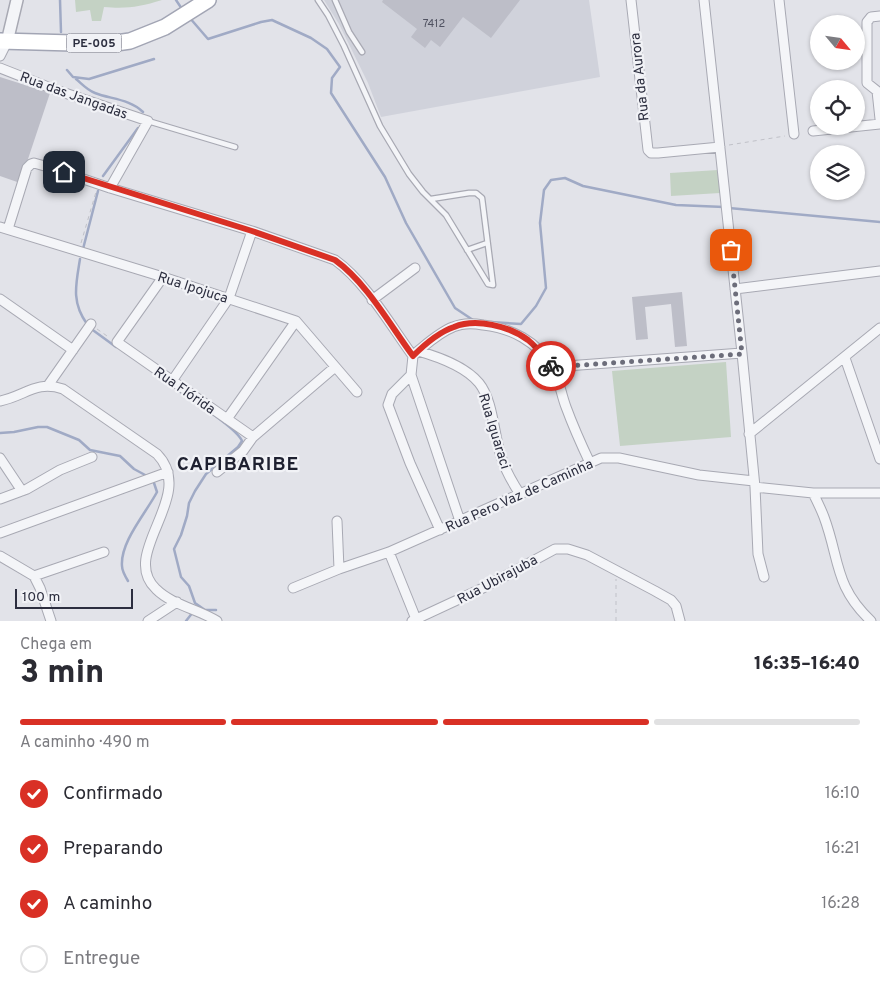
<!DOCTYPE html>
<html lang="pt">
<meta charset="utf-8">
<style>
:root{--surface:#fff;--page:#f2f2f3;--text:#2b2b33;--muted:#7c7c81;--line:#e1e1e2;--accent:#d93025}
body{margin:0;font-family:Overpass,sans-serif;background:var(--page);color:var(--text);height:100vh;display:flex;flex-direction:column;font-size:19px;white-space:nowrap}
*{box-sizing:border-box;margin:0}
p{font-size:16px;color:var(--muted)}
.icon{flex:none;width:28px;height:28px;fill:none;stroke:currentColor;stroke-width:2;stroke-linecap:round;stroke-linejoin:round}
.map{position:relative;height:621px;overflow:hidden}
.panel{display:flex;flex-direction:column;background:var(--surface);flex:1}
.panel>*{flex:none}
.needle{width:32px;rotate:119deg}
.controls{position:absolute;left:810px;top:15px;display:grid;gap:10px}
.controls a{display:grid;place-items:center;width:55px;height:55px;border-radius:50%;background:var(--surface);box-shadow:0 1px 4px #0004;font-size:25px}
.scale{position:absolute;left:15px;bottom:12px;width:118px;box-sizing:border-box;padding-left:5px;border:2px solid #2c2e3f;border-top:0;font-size:14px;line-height:18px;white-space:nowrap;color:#2c2e3f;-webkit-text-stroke:4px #f1f2f6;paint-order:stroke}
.pin{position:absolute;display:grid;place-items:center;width:42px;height:42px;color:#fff;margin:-21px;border-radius:10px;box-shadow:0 2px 8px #0006}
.courier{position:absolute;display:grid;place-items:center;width:50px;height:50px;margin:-25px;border:4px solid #d93025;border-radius:50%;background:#fff;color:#222;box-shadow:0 1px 6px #0007}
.head em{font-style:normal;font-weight:800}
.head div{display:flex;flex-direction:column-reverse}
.head{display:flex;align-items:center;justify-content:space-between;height:85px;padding:0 20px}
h1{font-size:32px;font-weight:800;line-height:38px}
.bar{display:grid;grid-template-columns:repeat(4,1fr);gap:8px 5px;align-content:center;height:60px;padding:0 20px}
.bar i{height:6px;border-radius:4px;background:var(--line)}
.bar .active{background:var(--accent)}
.bar p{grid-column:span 4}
ol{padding:0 20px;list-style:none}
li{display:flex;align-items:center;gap:15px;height:55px}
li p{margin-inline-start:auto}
li .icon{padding:5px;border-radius:50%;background:var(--accent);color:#fff;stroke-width:4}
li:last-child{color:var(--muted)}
li i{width:28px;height:28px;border:2px solid var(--line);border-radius:50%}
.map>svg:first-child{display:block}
</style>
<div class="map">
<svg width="880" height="621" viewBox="0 0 880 621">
<rect width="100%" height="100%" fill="#e2e3e9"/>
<path fill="#d0d2db" d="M324 0H589L600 77 381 117 368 83 339 24Z"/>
<path fill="#c4d2c4" d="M75 0H162C140 7 126 9 104 7L101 21H92L90 10 76 12Z
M718 170 720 193 671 196 670 173Z
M726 362 731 437 620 446 612 371Z"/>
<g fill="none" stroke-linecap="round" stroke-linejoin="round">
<path stroke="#a0aac5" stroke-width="2.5" d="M60 0 61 32
M176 0 182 9
M189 17 208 39 261 22 272 20 311 38 327 49 340 67 332 78 331 93 385 177 406 223 455 308 473 320
M67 70 73 77 89 79 154 59
M76 79C82 84 87 90 95 93 110 99 130 99 143 112
M103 176 138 128
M729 208 880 222
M83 249 98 191
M80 259C76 284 71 302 87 324
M491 322 521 324 536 306 546 288 540 223 544 190 551 180 565 178 583 186 676 205 724 207
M90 328 116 347
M178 390C192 400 237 428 242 441L238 447 206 474 195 491 189 503 187 516 181 535 174 549 181 577 189 586 195 603 205 610H216
M0 433 14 432 38 427H47L79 440 90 450 120 456 134 469 147 476
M128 581C125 576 122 571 122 566 120 542 146 513 157 492L154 483
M186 621 193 612"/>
</g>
<path fill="#bdbec8" d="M383 0H520L491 38 463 17 440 47 431 40 425 48 411 37 417 29 382 2Z
M0 77 50 93 20 183 0 176Z
M682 292 687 346 675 347 671 304 645 307 648 339 636 340 632 297Z"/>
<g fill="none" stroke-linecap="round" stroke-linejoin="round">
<defs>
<path id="service" d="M318 0 328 15 344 46 380 126 409 174 423 192 446 215 488 284 493 285 482 198 476 193H469L431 199
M335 0 349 32 362 52
M148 121 235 147
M467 250 487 243"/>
<path id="minor" d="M631 0 648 150 651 153H658L720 147
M704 0 742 353 755 487 758 554 764 577
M779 0 794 134
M880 16 871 17 867 22V83L877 91 880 119
M0 56 7 42
M0 68 56 90 148 121 110 188
M813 131 880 124
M0 227 163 277 296 321 357 392
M8 229 27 168 31 164 34 163 48 167 110 188 252 231 335 260C366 282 391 326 413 356
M163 277 117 342 253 437
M735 289 880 271
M0 299 73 350
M372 300 415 268
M418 351C429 342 440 332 453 327 462 323 473 323 483 325 511 328 537 341 552 367 559 378 561 394 566 407 573 426 581 444 590 463
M415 354 418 351C439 357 465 366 479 383 493 400 494 435 501 456 505 470 512 482 520 494
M413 356 411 375 392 394 388 405 410 463 440 530
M845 358 880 459
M553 367 742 353
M411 375 460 521
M172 381 229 298 252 231
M49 384 91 324
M0 401C25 396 36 380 63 389L157 454C198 496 118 553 156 589 172 605 198 609 217 621
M227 419 296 321
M749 434 880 328
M0 458 22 491
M217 472 243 451 253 437 335 367
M755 487 813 493H880
M813 493C817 501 821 509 824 517 840 560 834 586 871 621
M0 499 27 489 60 470 92 457
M337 521 339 569
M0 533 168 472
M389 552 416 619
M0 556 34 576 40 588 51 621
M34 576 104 552
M293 588 339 569 389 552 601 458H619L699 475 754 481
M148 621 177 602
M412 621 483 588 555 549H568L587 555 655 591 671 600 676 606 680 621"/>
<path id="tertiary" d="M7 42 17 0"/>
<path id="primary" d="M0 41 109 44 130 41 165 27 208 0"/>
</defs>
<use href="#service" stroke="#a8a9b3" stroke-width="7"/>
<use href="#minor" stroke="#a8a9b3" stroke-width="11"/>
<use href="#tertiary" stroke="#a8a9b3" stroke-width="14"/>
<use href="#primary" stroke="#a2a5b4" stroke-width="18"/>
<path stroke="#c0c1c8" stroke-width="1" stroke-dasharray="4 4" stroke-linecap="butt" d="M729 145 785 136
M81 243 96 192
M97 329 110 338
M616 621V579"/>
<use href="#service" stroke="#f4f5f8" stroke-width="4.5"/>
<use href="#minor" stroke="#f4f5f8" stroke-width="9"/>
<use href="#tertiary" stroke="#f4f5f8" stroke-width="11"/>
<use href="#primary" stroke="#fff" stroke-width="15"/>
</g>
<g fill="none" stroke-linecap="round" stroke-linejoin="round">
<path stroke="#6c6d7a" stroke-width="5" stroke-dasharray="0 9" d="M551 366 553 367 742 354 731 250"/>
<path stroke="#d93025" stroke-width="6" d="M64 172 252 231 335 260C367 283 390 325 413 356 424 345 439 332 454 327 476 318 509 326 528 340 537 347 544 357 551 366"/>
</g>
<g text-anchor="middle" stroke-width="4.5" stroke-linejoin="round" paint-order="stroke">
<g font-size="11" fill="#505261">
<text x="434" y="27">7412</text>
</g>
<rect fill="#f1f2f6" stroke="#676976" stroke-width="1" x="66.5" y="33.5" width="55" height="19" rx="4"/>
<g font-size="12" font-weight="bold" fill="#2c2e3f">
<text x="94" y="47">PE-005</text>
</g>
<g font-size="14" fill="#2c2e3f" stroke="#f1f2f6">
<text transform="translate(639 77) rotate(-96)" y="5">Rua da Aurora</text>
<text transform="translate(74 95) rotate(20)" y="5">Rua das Jangadas</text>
<text transform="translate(193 287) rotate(18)" y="5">Rua Ipojuca</text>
<text transform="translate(185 390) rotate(35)" y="5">Rua Flórida</text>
<text transform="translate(495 431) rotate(73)" y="5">Rua Iguaraci</text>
<text transform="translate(519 495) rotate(-24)" y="5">Rua Pero Vaz de Caminha</text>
<text transform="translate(497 579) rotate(-28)" y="5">Rua Ubirajuba</text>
</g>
<g font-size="19" font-weight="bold" letter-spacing="1" fill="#1e2030" stroke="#f1f2f6">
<text x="238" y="470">CAPIBARIBE</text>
</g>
</g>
</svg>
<div class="controls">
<a><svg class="needle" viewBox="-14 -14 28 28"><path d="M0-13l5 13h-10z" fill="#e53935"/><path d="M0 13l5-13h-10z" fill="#7c7c81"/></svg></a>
<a><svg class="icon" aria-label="locate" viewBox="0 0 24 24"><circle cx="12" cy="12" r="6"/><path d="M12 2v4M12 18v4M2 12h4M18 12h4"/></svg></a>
<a><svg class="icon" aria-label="layers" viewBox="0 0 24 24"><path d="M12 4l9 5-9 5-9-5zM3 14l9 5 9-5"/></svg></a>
</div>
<div class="scale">100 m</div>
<div class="pin" style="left:731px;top:250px;background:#ea580c"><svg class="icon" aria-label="bag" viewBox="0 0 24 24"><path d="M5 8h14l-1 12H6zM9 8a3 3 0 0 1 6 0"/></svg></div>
<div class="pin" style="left:64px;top:172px;background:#1f2937"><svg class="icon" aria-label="home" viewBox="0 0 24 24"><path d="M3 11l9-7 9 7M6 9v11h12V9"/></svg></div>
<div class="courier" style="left:551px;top:366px"><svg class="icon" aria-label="bike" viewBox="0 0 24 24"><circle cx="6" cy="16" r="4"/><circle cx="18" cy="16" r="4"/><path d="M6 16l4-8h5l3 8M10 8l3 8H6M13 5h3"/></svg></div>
</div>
<section class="panel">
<div class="head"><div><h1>3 min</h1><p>Chega em</p></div><em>16:35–16:40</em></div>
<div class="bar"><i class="active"></i><i class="active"></i><i class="active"></i><i></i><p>A caminho · 490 m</p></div>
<ol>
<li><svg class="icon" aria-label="check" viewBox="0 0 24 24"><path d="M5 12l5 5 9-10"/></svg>Confirmado<p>16:10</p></li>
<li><svg class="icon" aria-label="check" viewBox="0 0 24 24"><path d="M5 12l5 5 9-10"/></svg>Preparando<p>16:21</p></li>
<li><svg class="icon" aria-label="check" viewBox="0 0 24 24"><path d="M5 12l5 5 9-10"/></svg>A caminho<p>16:28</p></li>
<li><i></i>Entregue</li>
</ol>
</section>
